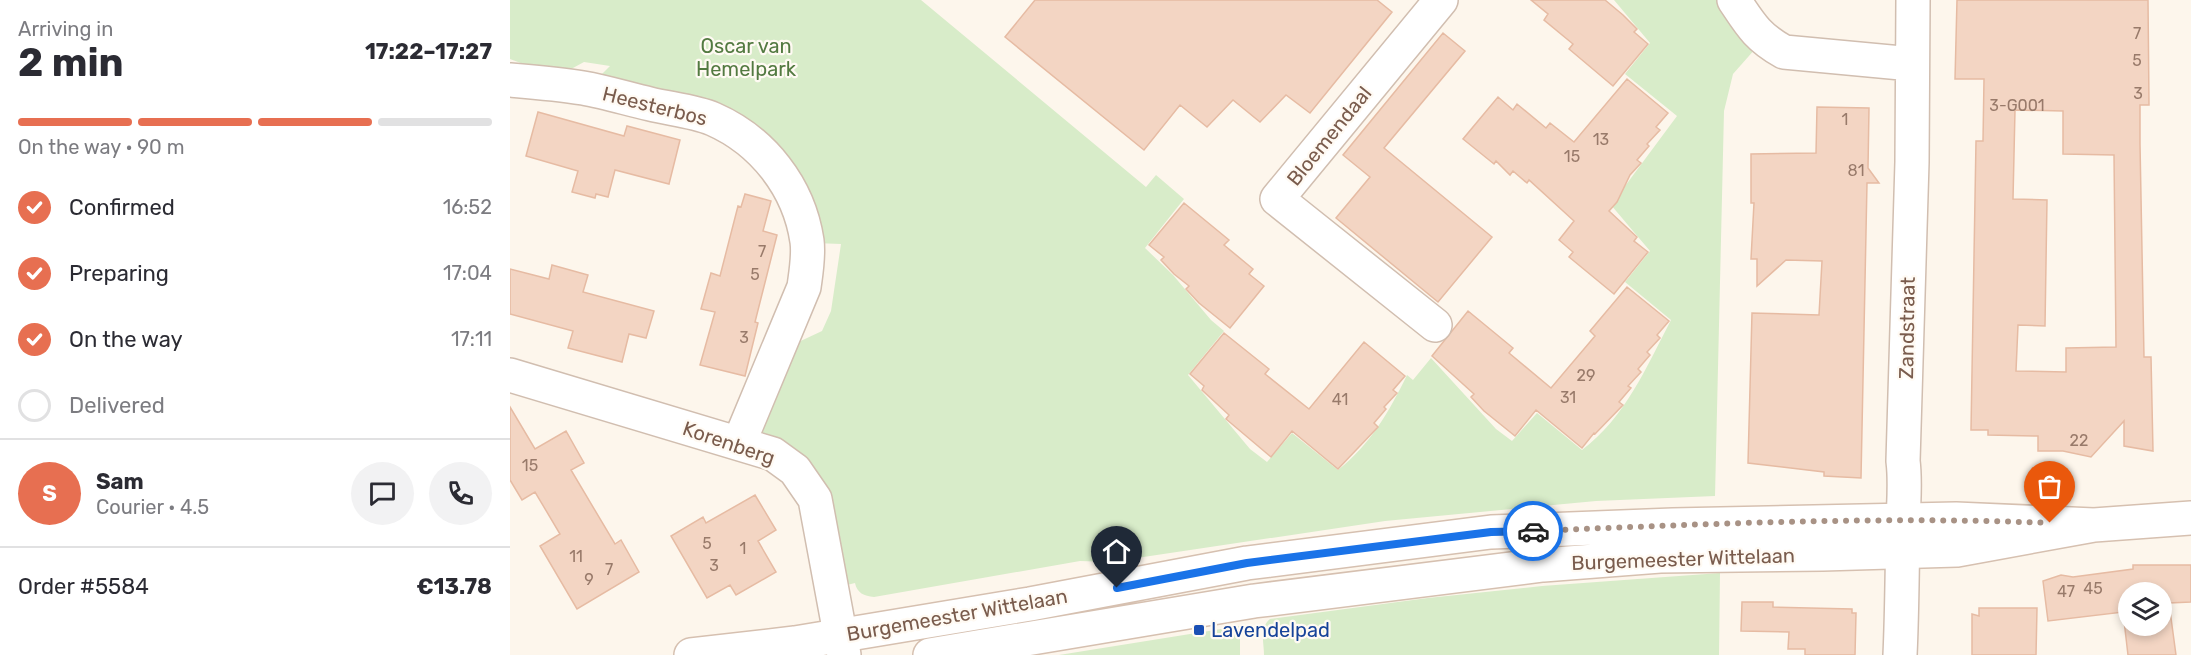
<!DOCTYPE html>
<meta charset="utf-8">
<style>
:root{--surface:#fff;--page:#f2f2f3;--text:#2b2b33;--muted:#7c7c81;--line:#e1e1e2;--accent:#e76f51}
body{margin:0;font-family:Rubik,sans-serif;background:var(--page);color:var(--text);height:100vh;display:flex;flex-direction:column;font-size:22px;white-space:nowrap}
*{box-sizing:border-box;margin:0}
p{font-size:20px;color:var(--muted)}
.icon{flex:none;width:33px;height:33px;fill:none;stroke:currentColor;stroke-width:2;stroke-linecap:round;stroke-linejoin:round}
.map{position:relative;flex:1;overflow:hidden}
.sheet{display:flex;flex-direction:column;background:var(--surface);width:510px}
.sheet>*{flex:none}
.controls{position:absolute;left:1608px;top:582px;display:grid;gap:12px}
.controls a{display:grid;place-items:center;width:54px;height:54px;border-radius:50%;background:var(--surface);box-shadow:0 3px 9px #0003;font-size:30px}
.pin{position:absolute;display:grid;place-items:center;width:51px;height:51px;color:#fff;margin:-62px -26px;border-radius:50% 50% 50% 0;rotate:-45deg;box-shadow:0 0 6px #0007}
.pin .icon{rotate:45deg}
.courier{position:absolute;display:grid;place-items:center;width:60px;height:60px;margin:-30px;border:4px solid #1a73e8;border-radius:50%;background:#fff;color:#222;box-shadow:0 2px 8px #0007}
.head em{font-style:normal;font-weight:700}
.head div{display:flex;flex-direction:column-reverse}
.head{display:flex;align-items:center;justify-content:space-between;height:102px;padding:0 18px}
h1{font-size:39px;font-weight:700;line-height:45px}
.bar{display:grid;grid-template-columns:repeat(4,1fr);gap:9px 6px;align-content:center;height:72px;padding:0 18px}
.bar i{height:8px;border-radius:4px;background:var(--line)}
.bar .selected{background:var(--accent)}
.bar p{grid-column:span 4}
.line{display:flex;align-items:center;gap:15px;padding:0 18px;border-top:2px solid var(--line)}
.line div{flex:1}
.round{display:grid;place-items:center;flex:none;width:63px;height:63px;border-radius:32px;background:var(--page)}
ol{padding:0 18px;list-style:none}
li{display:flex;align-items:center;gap:18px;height:66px}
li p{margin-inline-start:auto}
li .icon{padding:6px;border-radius:50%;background:var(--accent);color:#fff;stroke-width:4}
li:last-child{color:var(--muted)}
li i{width:33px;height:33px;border:3px solid var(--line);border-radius:50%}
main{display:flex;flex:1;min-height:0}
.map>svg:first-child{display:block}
</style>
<main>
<section class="sheet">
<div class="head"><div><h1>2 min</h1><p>Arriving in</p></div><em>17:22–17:27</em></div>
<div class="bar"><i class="selected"></i><i class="selected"></i><i class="selected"></i><i></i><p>On the way · 90 m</p></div>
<ol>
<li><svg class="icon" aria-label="check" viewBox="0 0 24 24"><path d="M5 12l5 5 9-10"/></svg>Confirmed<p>16:52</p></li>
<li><svg class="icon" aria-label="check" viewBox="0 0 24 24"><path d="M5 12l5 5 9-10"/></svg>Preparing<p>17:04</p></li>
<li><svg class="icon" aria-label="check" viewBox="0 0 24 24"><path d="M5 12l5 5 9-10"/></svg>On the way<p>17:11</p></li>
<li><i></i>Delivered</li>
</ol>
<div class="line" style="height:108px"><b class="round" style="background:var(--accent);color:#fff">S</b><div><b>Sam</b><p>Courier · 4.5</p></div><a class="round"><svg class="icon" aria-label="chat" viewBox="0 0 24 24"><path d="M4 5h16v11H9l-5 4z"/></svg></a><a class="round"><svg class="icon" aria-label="phone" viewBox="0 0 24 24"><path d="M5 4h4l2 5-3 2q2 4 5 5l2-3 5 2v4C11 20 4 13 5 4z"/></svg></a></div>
<div class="line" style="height:78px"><div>Order #5584</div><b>€13.78</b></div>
</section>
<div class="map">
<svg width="1681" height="655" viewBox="0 0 1681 655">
<rect width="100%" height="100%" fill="#fdf6ec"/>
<path fill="#d8ecc9" d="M0 0H411L636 187 646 175 674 199 635 248 663 275 701 320 714 331 678 375 740 449 757 462 782 433 828 470C860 445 879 412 897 375L903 380 921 358 986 429 1002 441 1027 413 1072 450C1115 418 1137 366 1161 320L1115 282 1140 251 1101 205 1167 116 1115 74 1140 43 1104 0H1207L1228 33 1246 48 1223 74 1214 111 1205 496 1086 501 875 521 600 562 570 561 364 597C354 596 347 593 345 583L337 585 334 570 244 430 280 346 312 331 321 311 331 244 304 243 258 149 88 82 92 74 100 66 74 62 50 75 35 72 0 59Z
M1210 573 1209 655H754C754 643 749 628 760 619L918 598 1032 586Z
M730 626V655H549Z"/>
<path fill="#f3d5c3" stroke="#e6bba3" stroke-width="1.5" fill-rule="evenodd" d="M525 0H867L882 12 800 113 776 95 750 122 723 100 697 127 670 105 634 150 495 37Z
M1021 0H1095L1113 15 1127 29 1124 32 1138 44 1103 86 1059 49 1063 44 1034 20 1038 14Z
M1447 0H1638L1639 105H1630V144L1634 357H1641L1643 451 1614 446V421L1581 457 1553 451H1528V436L1478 435V430H1461L1466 141H1473L1474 79H1445ZM1505 110 1553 111V154L1604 155 1606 347 1556 348V372L1506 371 1508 325 1535 326 1537 200 1503 199Z
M933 33 955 51 874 148 982 237 928 302 826 218 860 177 833 155Z
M1117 79 1158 113 1146 127 1150 130 1137 144 1139 146 1127 160 1131 163 1120 175 1107 202 1099 211 1127 237 1124 241 1138 252 1104 294 1059 257 1063 252 1049 240 1064 221 1019 180 1017 183 1003 171 1000 175 986 161 984 164 953 139 988 97 1003 110 1007 104 1036 128 1040 123 1064 142Z
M1307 107 1359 108 1358 168 1369 183H1357L1351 478 1314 476V472L1238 463 1242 313 1309 315 1312 261 1276 260 1247 286V259H1241L1244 203H1241V154L1306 153Z
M28 112 114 136 117 126 170 140 159 184 105 170 98 197 86 194 85 198 62 192 68 171 16 156Z
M235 194 261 201 253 231 267 235 245 322 248 323 235 376 190 365 205 312 191 309 201 273 210 276 228 206 231 207Z
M674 203 719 240 714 245 743 269 739 274 754 286 720 328 689 303 676 289 679 286 664 274 651 260 654 257 639 245Z
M42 265 78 275 73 292 144 311 136 338 119 334 112 362 58 348 63 331 0 314V269L39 279Z
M1117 287 1159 321 1147 335 1150 338 1137 352 1140 355 1128 369 1131 372 1118 386 1121 388 1109 402 1113 405 1085 434 1084 433 1072 448 1026 410 1005 436 974 411 961 397 964 394 922 356 958 311 1003 348 999 353 1041 388 1085 336 1080 331Z
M714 333 759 369 755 374 799 409 854 342 895 376 883 390 887 393 874 407 876 409 864 423 868 427 828 469 782 431 761 457 716 419 719 415 692 390 694 386 680 374Z
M0 407 25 449 56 431 74 463 61 470 105 544 111 540 129 572 67 609 30 546 50 534 25 492 12 500 0 480Z
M245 495 266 530 248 541 266 572 226 595 220 585 197 598 161 536 193 517 196 523Z
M1623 565H1681V602L1659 603 1666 655H1618L1613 612 1538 621 1533 581 1551 575 1563 577 1623 569ZM1618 592H1652V626H1618Z
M1232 602H1263V607L1342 609V613H1346L1345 655H1295V649H1278L1279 632 1231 631Z
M1469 608H1527L1526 655H1462V614L1469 616Z"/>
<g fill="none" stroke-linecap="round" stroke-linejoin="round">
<defs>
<path id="street" d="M1224 0C1240 24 1247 37 1274 52L1402 64
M0 80C24 82 49 84 73 88 96 92 118 99 140 104 160 109 184 111 203 119 253 141 289 187 297 241 299 256 296 272 294 287L229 443
M925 325 767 199 931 0
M0 375 263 454 285 470 305 499 334 655
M1390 655C1392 613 1392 572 1393 530 1393 506 1396 484 1393 461L1402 162 1403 0"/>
<path id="secondary" d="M181 655 285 643 520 604 737 563 981 532 1163 525 1446 519 1584 525
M420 655 744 601 1033 565 1150 556 1313 554 1447 550 1584 525 1681 518"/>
</defs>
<use href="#street" stroke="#d1beb0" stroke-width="36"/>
<use href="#secondary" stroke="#d6c0b0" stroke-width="36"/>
<use href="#street" stroke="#fff" stroke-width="33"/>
<use href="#secondary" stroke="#fff" stroke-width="33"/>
</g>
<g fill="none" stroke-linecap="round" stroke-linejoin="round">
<path stroke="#a89285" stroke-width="6" stroke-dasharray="0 10.8" d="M1023 531C1195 524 1368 516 1540 523"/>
<path stroke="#1a73e8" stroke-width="8" d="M607 588 737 563 981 532 1023 531"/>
</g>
<rect fill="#1a4fb4" stroke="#fffaf3" stroke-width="2" x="683" y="624" width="12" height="12" rx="3"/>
<g text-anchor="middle" stroke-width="4.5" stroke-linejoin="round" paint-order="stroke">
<g font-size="16" fill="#987a6a">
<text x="1627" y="39">7</text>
<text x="1627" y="66">5</text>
<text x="1628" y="99">3</text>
<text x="1507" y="111">3-G001</text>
<text x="1335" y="125">1</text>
<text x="1091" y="145">13</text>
<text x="1062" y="162">15</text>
<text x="1346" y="176">81</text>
<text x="252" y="257">7</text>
<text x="245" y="280">5</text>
<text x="234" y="343">3</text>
<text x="1076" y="381">29</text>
<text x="1058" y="403">31</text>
<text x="830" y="405">41</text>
<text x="1569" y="446">22</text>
<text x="20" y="471">15</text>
<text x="197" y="549">5</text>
<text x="233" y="554">1</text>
<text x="66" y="562">11</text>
<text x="204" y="571">3</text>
<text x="99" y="575">7</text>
<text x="79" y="585">9</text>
<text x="1583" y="594">45</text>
<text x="1556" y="597">47</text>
</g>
<g font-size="20" fill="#537a41" stroke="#fffaf3">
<text x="236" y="53">Oscar van<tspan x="236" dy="23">Hemelpark</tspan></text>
</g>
<g font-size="20" fill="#7a5c4d" stroke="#fffaf3">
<text transform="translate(145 106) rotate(14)" y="7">Heesterbos</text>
<text transform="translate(819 136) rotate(-51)" y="7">Bloemendaal</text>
<text transform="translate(1397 328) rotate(-89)" y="7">Zandstraat</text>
<text transform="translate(219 443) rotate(19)" y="7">Korenberg</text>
<text transform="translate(1173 559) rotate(-2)" y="7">Burgemeester Wittelaan</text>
<text transform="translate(447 615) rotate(-10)" y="7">Burgemeester Wittelaan</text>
</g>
<g font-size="20" fill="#164399" stroke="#fffaf3" text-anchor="start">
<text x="701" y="637">Lavendelpad</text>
</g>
</g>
</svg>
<div class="controls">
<a><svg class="icon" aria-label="layers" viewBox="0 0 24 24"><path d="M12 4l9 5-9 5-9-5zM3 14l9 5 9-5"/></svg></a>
</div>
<div class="pin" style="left:1540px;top:523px;background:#ea580c"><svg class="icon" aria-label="bag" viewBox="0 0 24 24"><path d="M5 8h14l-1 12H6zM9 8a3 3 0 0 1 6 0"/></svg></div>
<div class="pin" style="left:607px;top:588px;background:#1f2937"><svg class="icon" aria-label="home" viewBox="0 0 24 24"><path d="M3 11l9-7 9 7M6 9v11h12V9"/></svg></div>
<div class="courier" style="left:1023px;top:531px"><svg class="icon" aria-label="car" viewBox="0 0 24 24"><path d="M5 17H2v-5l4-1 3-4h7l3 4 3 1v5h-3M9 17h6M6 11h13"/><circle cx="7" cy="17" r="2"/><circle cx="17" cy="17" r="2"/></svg></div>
</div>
</main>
